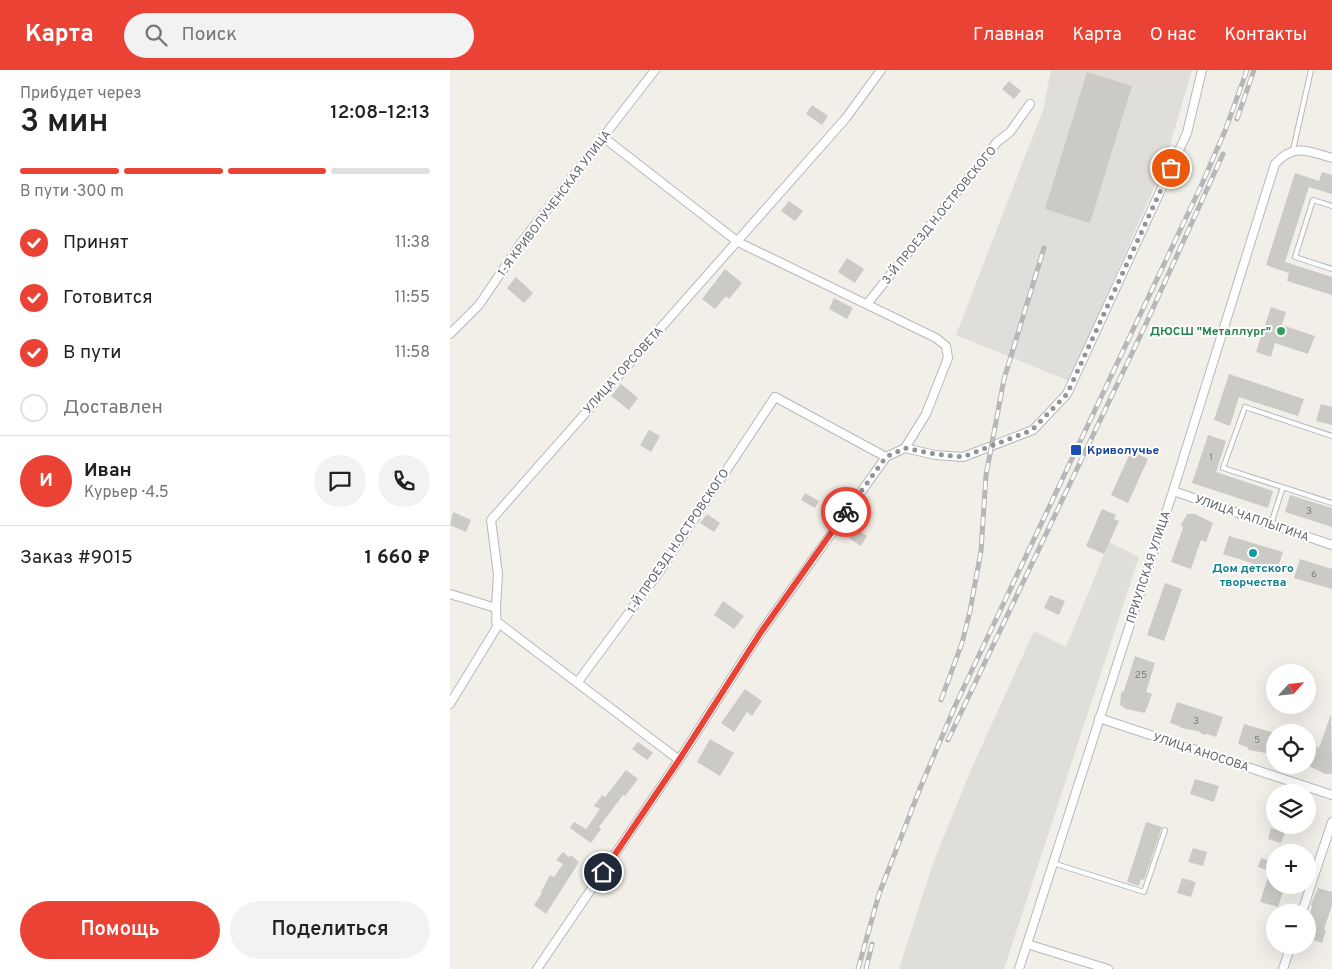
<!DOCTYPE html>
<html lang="ru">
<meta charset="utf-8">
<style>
:root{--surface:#fff;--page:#f2f2f2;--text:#222;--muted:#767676;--line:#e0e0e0;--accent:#ea4335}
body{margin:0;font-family:Overpass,sans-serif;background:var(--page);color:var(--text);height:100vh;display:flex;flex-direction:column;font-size:19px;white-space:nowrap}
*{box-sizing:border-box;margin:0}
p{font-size:16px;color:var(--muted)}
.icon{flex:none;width:28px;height:28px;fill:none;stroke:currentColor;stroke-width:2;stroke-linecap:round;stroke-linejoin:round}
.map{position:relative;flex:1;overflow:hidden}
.side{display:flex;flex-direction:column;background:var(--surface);width:450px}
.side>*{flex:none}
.needle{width:32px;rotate:63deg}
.tools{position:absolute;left:816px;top:594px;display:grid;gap:10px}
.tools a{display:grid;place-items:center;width:50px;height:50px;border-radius:50%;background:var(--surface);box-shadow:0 5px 20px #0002;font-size:25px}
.pin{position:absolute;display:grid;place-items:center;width:42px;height:42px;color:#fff;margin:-21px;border:2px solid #fff;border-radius:50%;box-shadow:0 1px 5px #0007}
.courier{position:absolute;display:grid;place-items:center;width:50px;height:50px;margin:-25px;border:4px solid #ea4335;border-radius:50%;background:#fff;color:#222;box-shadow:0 1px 6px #0007}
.overview em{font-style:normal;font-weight:600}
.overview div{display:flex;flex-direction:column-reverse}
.overview{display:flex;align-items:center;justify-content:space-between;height:85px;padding:0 20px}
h1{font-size:32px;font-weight:600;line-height:38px}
.bar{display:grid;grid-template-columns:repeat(4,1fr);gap:8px 5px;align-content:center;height:60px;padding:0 20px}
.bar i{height:6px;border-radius:4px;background:var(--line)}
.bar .on{background:var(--accent)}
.bar p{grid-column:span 4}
.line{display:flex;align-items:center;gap:12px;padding:0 20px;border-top:1px solid var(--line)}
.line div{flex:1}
.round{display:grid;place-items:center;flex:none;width:52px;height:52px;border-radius:26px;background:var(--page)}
ol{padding:0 20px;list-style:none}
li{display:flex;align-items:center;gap:15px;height:55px}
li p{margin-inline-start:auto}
li .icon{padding:5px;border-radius:50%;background:var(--accent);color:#fff;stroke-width:4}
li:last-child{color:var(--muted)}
li i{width:28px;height:28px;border:2px solid var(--line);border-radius:50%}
.button{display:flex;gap:10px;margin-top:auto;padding:10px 20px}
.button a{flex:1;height:58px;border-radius:30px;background:var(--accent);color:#fff;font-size:20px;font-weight:600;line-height:58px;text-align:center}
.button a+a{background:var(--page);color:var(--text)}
header{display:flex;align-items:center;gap:30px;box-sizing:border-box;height:70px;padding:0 25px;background:var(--accent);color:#fff}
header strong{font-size:24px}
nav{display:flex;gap:28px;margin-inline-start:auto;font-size:18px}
.search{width:350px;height:45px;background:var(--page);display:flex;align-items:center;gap:12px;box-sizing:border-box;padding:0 18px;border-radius:28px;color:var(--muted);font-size:19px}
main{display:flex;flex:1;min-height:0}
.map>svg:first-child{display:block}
</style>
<header>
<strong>Карта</strong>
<div class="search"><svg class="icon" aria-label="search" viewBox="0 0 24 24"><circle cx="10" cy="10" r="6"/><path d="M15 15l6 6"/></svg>Поиск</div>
<nav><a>Главная</a><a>Карта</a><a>О нас</a><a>Контакты</a></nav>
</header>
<main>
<section class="side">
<div class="overview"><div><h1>3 мин</h1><p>Прибудет через</p></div><em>12:08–12:13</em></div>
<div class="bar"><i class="on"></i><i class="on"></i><i class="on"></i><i></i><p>В пути · 300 m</p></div>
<ol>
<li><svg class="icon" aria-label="check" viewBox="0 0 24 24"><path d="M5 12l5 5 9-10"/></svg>Принят<p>11:38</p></li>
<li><svg class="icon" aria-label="check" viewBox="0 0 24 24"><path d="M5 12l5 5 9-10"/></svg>Готовится<p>11:55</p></li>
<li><svg class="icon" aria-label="check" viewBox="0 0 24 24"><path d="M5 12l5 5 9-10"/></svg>В пути<p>11:58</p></li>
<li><i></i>Доставлен</li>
</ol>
<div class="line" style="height:90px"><b class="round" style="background:var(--accent);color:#fff">И</b><div><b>Иван</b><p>Курьер · 4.5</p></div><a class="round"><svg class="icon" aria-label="chat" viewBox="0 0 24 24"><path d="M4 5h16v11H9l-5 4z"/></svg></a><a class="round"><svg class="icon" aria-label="phone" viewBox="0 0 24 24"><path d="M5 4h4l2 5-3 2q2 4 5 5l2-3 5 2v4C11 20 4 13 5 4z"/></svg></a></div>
<div class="line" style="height:65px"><div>Заказ #9015</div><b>1 660 ₽</b></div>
<div class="button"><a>Помощь</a><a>Поделиться</a></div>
</section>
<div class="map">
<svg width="882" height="899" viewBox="0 0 882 899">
<rect width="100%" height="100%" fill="#f1efe8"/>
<path fill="#e0deda" d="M601 0H742L714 95 619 311 506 265 593 40Z
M659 472 689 487 554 899H449L483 793 520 702 584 561 616 577Z"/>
<path fill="#cccac5" d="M637 2 682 16 640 153 595 139Z
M559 11 571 21 564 29 552 19Z
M362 35 378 46 372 55 356 44Z
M872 102 882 105V124L859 117 835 192 882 207V225L837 211 839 203 816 195 845 103 869 111Z
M339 131 353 141 345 151 331 141Z
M397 188 414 199 405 213 388 202Z
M275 199 292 213 279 229 276 226 265 239 252 229Z
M66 207 83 223 74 233 57 218Z
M384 228 403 238 397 249 379 239Z
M821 237 836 242 832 255 865 266 858 284 825 273 821 287 806 282Z
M779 304 854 329 848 346 789 327 780 356 764 350Z
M171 314 188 328 179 340 161 326Z
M871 334 882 337V355L866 351Z
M199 360 210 366 201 382 190 375Z
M758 365 776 371 766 402 823 421 818 438 742 413Z
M681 381 698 389 678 433 661 425Z
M355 423 369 431 365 438 351 430Z
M840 425 882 438V457L835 442Z
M652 439 666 445 664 449 669 451 654 484 636 476Z
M3 442 21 450 16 462 0 455Z
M257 444 270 453 264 462 250 453Z
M737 444H745L763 453 756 472 751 470 741 499 721 492 733 458 731 455Z
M405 458 417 466 411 476 399 468Z
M779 466 833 482 827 501 773 484Z
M850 489 882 499V519L844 508Z
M715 513 732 519 714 571 697 565Z
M600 525 615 531 609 545 594 538Z
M273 531 294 546 284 559 264 545Z
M685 586 705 593 696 622 702 624 695 643 676 639 670 635 671 623 674 621Z
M295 619 312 631 302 646 297 642 284 662 271 653Z
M727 632 773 647 766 667 757 664 754 665 748 661 731 658 729 656 720 653Z
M881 644 882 704H875L857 695 864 676 869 678Z
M794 654 825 663V688L816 683 799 680 797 677 788 674Z
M260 669 284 683 270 706 247 692Z
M188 672 203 683 197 690 182 679Z
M176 700 188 709 175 726 173 725 149 757 151 759 141 773 120 758 124 752 136 759 150 739 144 736 152 725 155 727Z
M745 709 769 716 764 732 740 724Z
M696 752 712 757 694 810 691 809 689 816 677 812Z
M821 758 835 762 831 773 818 769Z
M743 778 757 782 753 796 738 792Z
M113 782 119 787 121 785 129 792 96 844 84 835 92 823 91 822 100 805 104 807 113 794 106 790Z
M811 788 825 792 822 802 808 797Z
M819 804 825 806V815H835L828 837 810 832Z
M732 808 746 812 741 827 727 823Z
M868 818 882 822V835L874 859 876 860 872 873 858 868V850L862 837 861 834Z"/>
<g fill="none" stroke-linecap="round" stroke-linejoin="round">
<defs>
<path id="service" d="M843 80 861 0
M882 136 863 130 845 187 882 199
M882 366 795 337 773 398 882 433
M821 454 833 417
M603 793 694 822 715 760"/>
<path id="minor" d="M417 234 547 72 560 62 580 34
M0 264 29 235 71 173 205 0
M455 378 485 385 513 387 583 360 617 324 737 63 752 0
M723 421 882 475
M0 524 46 538
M46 551 229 690
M127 613 209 502 325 327 436 387
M0 634 47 557 46 538 48 504 41 450 396 48 431 0
M649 648 882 725
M852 842 882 752
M577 874 658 899
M87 899 229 690 311 562 436 387 455 378 476 344 498 288 496 276 486 268 288 172 153 67
M569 899 723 421 825 94C844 73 858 81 882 88
M833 899 841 875"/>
</defs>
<use href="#service" stroke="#b5b8bc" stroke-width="6"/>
<use href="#minor" stroke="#b5b8bc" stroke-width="10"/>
<use href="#service" stroke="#fff" stroke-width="4"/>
<use href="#minor" stroke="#fff" stroke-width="8"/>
<defs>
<path id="rail" d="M787 49 804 0
M491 630 512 573 520 541 531 481 536 405 554 309 594 178
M498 670 694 258 773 84
M408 899 429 824 471 716 505 636 751 116 775 61 797 0
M416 899 422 874"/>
</defs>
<use href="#rail" stroke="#b6b7b8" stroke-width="5"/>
<use href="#rail" stroke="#fff" stroke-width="3" stroke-dasharray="9" stroke-linecap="butt"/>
</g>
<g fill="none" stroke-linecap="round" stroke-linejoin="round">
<path stroke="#929495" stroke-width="5" stroke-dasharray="0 9" d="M396 442 436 387 455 378 485 384 513 387 582 360 617 324 721 98"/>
<path stroke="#ea4335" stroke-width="6" d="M153 802 229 690 311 562 396 442"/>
</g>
<circle fill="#2e9e5b" stroke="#fff" stroke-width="2" cx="831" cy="261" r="5"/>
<rect fill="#1a4fb4" stroke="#fff" stroke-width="2" x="620" y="374" width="12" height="12" rx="2.5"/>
<circle fill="#0f9aa8" stroke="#fff" stroke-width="2" cx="803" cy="483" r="5"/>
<g text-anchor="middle" stroke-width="4" stroke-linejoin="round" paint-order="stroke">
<g font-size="10" fill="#7a7d7f">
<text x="761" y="390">1</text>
<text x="859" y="444">3</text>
<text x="864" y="507">6</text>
<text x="691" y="608">25</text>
<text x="746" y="654">3</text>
<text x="807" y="673">5</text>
</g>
<g font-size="12" fill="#5f6368" stroke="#fff">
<text transform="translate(104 133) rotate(-53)" y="4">1-Я КРИВОЛУЧЕНСКАЯ УЛИЦА</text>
<text transform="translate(489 145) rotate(-51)" y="4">3-Й ПРОЕЗД Н.ОСТРОВСКОГО</text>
<text transform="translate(173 300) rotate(-48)" y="4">УЛИЦА ГОРСОВЕТА</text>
<text transform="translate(802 448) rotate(19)" y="4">УЛИЦА ЧАПЛЫГИНА</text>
<text transform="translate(228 471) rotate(-56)" y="4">1-Й ПРОЕЗД Н.ОСТРОВСКОГО</text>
<text transform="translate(698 497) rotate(-72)" y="4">ПРИУПСКАЯ УЛИЦА</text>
<text transform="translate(751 682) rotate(18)" y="4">УЛИЦА АНОСОВА</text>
</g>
<g font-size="12" font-weight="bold" fill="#27864d" stroke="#fff" text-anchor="end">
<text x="821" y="265">ДЮСШ "Металлург"</text>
</g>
<g font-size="12" font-weight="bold" fill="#164399" stroke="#fff" text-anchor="start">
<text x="637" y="384">Криволучье</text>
</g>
<g font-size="12" font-weight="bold" fill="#0d838f" stroke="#fff">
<text x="803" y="502">Дом детского<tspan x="803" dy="14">творчества</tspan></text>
</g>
</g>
</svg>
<div class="tools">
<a><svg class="needle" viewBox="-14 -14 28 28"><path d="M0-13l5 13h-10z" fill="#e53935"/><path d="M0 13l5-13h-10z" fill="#767676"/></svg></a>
<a><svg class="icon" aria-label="locate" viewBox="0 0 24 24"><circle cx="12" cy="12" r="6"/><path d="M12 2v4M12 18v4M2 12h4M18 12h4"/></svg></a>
<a><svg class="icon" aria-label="layers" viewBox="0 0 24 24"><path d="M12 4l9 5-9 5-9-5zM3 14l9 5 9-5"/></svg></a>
<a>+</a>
<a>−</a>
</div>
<div class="pin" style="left:721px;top:98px;background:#ea580c"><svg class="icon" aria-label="bag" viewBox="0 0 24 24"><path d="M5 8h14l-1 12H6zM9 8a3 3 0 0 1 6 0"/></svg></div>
<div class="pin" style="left:153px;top:802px;background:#1f2937"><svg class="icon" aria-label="home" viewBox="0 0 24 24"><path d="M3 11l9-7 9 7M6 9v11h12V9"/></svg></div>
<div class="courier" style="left:396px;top:442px"><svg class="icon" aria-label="bike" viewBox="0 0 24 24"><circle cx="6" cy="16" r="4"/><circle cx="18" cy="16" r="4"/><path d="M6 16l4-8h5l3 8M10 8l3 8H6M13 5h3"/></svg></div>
</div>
</main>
